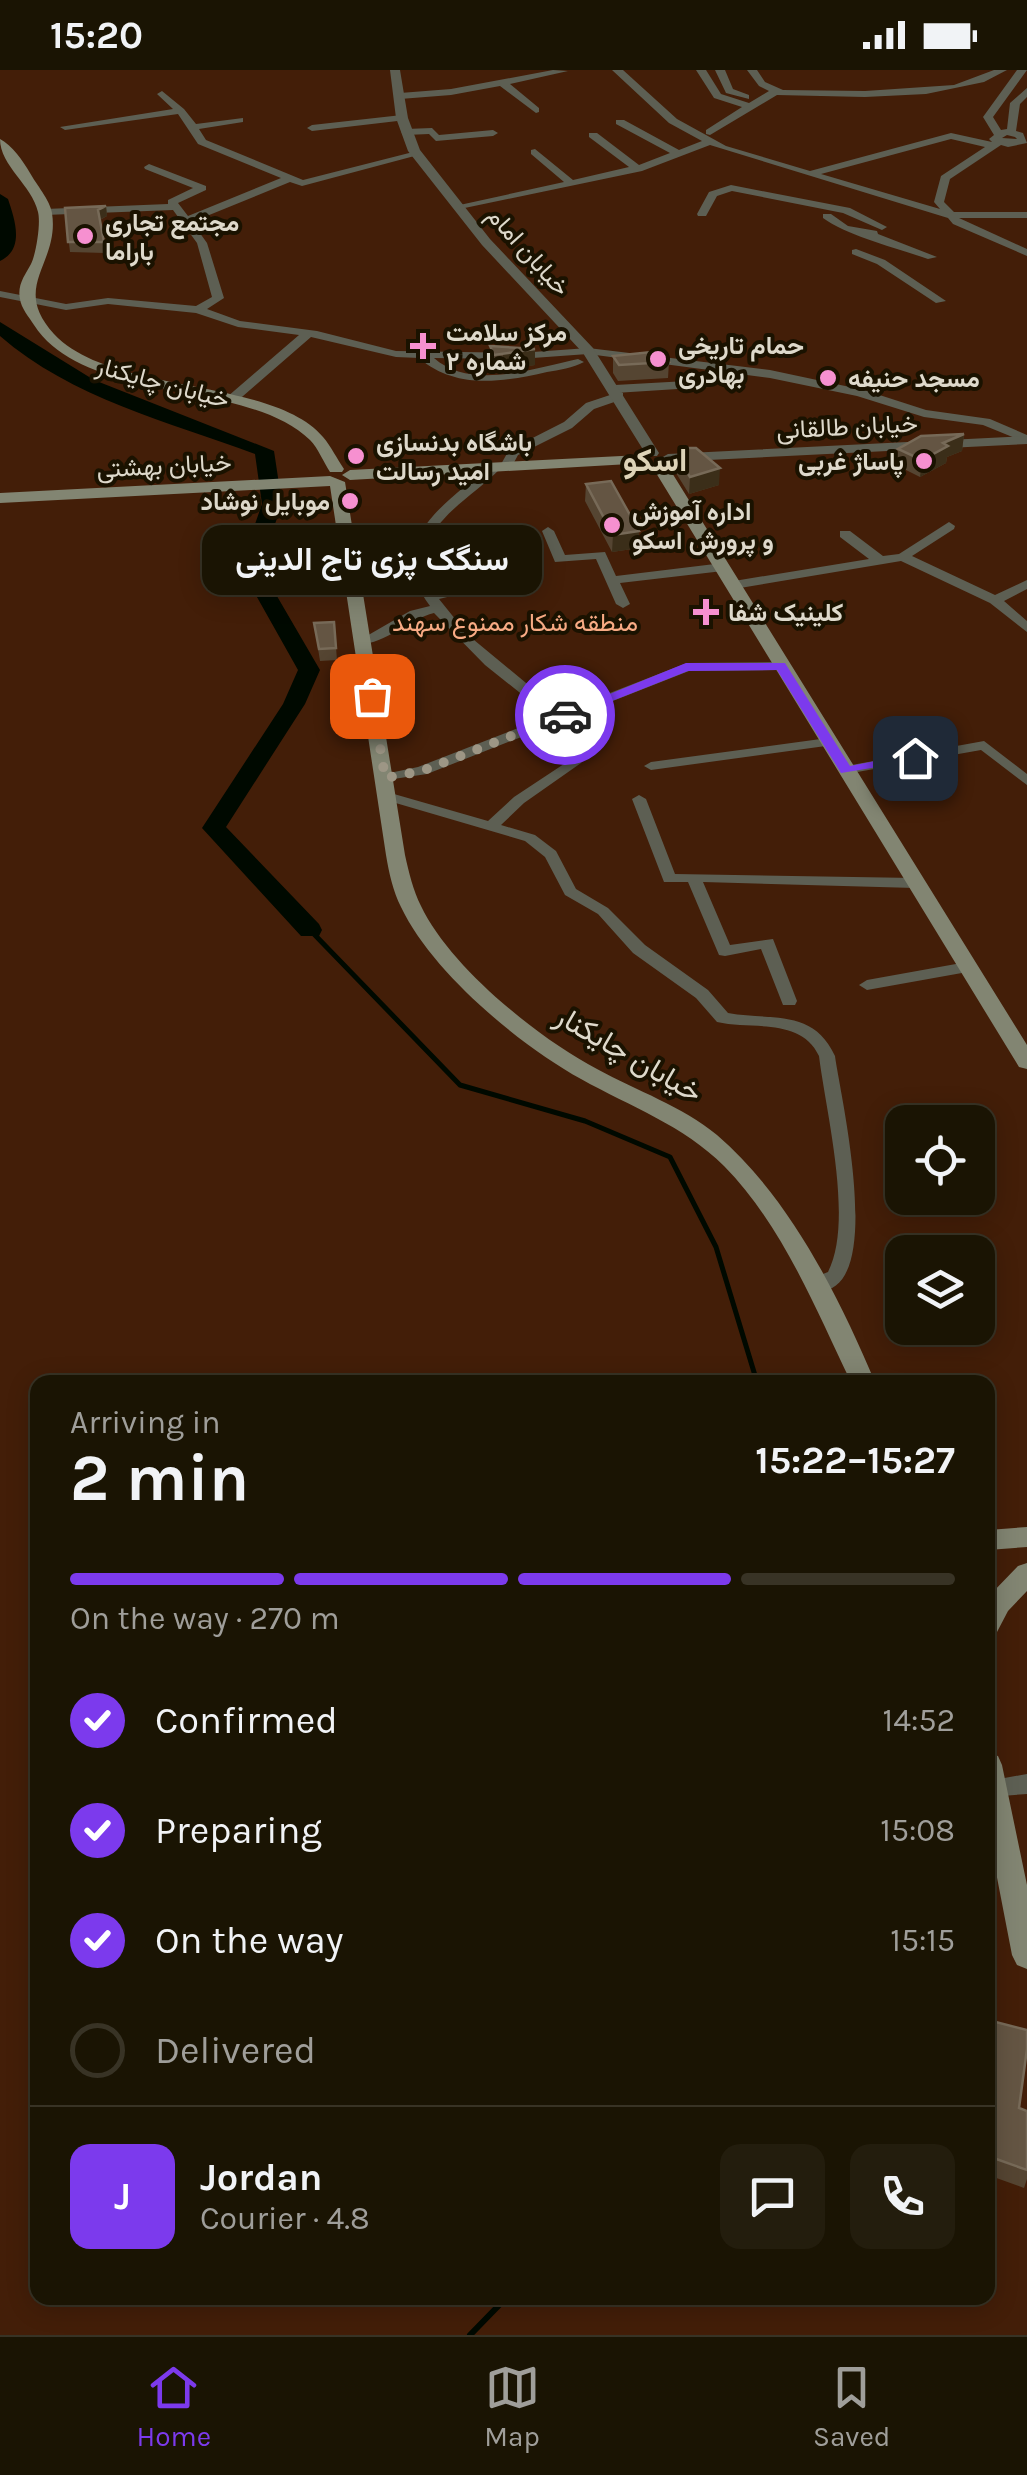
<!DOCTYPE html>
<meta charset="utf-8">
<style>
:root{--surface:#1a1403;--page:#231d0d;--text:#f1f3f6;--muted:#9f9e9a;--line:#383325;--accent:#7c3aed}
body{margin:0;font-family:Karla,Vazirmatn,sans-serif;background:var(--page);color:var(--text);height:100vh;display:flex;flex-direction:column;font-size:38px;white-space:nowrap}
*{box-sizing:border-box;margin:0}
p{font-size:32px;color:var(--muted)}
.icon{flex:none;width:55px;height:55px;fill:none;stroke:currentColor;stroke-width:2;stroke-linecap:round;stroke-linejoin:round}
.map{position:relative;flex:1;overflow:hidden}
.details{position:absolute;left:30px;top:1305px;width:965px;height:930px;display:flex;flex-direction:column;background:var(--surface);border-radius:20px;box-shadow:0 5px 25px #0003,0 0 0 2px var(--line)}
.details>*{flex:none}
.fabs{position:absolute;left:885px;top:1035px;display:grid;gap:20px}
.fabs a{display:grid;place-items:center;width:110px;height:110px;border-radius:20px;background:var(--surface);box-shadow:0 5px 25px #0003,0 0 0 2px var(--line);font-size:50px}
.pin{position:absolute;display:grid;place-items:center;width:85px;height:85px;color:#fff;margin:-42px;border-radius:20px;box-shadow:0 5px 15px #0006}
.courier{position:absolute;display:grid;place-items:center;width:100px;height:100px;margin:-50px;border:8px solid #7c3aed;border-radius:50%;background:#fff;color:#222;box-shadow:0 2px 12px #0007}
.bubble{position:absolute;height:70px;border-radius:20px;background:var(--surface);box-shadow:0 5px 25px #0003,0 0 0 2px var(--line);font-size:32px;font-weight:700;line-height:70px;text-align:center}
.summary em{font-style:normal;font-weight:700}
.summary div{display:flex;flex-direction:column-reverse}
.summary{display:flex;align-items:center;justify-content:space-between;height:170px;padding:0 40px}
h1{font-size:65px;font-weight:700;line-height:75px}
.bar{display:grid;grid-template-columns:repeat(4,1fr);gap:15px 10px;align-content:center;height:120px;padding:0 40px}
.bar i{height:12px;border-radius:8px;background:var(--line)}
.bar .active{background:var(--accent)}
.bar p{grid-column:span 4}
.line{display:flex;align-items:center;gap:25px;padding:0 40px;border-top:2px solid var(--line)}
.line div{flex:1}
.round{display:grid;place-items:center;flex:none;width:105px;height:105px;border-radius:20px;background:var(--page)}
ol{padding:0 40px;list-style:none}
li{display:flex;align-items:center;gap:30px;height:110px}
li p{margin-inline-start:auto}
li .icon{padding:10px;border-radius:50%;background:var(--accent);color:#fff;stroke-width:4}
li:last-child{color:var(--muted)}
li i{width:55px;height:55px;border:5px solid var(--line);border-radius:50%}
.status{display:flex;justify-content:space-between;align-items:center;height:70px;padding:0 50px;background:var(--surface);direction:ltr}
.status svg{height:28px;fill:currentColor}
.tab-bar{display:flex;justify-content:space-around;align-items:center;height:140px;border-top:2px solid var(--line);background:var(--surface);font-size:28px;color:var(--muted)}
.tab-bar a{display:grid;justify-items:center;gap:5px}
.tab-bar .active{color:var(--accent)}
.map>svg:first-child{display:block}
</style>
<div class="status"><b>15:20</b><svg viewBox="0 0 49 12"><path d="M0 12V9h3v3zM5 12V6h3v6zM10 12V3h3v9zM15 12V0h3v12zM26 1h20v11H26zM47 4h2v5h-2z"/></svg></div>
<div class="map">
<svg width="1027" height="2265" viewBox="0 0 1027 2265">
<rect width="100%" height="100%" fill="#231b04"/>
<path fill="#431e08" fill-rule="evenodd" d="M0 0H1027V2265H0ZM902 1052H978V1128H902ZM902 1182H978V1258H902ZM38 1312H988V2228H38Z"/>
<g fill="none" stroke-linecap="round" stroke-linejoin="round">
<path stroke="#000900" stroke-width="4" d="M310 860 313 863"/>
<path stroke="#000900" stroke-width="5" d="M311 861 460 1015 585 1051 670 1087 716 1177 757 1312"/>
<path stroke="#000900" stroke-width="6" d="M470 2265 506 2228"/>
<path fill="#000900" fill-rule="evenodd" d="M0 124 8 129C15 150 25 179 0 191Z
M0 252 94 310 274 381 282 434 260 497 320 600 305 634 226 757 319 854 322 860 319 866H301L202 758 283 634 298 600 240 497 262 434 255 384C169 352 71 328 0 266Z"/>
<path fill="#5d5f53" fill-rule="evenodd" d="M553 0 568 1 510 14 539 38V42L536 43 500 16 451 25 400 29 395 26 400 23 451 19Z
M612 0H623L677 49 726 76 810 101 951 63 992 72 989 69 994 65 983 47 1017 0H1027L993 47 1001 60 1007 59 1010 33 1027 18V27L1020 34 1016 61 1023 63 1027 73 1008 77 1001 75 950 109 944 132 954 142H1027V148H959L1027 179V186L953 154 948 148 710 75 642 101 455 140V136L564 112 531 84V80L535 79 573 110 629 97 589 67V63H597L639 95 670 83 616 54V50H624L679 80 702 71 669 53ZM1007 65 1015 67 1017 69 1002 68ZM951 69 985 77 941 106 934 132 940 139 821 104Z
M696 0H706L721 24 749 33 769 21 759 16 747 0H757L765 12 783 20 865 21 954 15 994 0H1007L984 12 926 24 865 27 777 25 710 65 706 64V60L742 37 714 28Z
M715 0H725L733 19 749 25V29L726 23Z
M162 21 184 39 196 54 243 48V52L199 59 206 70 303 110 417 81 422 84 302 116 290 112 192 152 207 173 224 228 207 239 240 251 317 261 396 281 519 283 588 278 770 300 864 320 926 340 990 349 1027 365V373L983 355 924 347 857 326 770 308 588 284 519 289 434 288C471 321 535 298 578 289L584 292C573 298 559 300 547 302 503 312 456 320 419 288L396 287 311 267 235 333H227V327L299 265 238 257 196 243 108 234 66 240 0 227V221L66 234 108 228 196 236 212 227 197 173 173 140 45 145 40 142 45 139 168 134V130L193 118 145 99 144 97 149 94 206 116V120L178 133 188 146 281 108 198 74 178 44 65 60 60 57 173 39 157 24Z
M402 45 407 48 406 50 312 61 307 58 312 55Z
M432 58 439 65 493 60 498 63 493 66 436 71 429 64 406 65 401 62 406 59Z
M731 115 850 138 887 157 882 160 843 143 732 121 717 126 706 146H698L697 144 709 122Z
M823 144H831L848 156 877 161 878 164 937 187 928 189C896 178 848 166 823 148Z
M856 179 885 190 946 231 936 233 877 194 852 184V180Z
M705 310 709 311V317L615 323 609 319 615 315Z
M619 322 623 323V329L594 339 572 358 518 385 510 400 501 398C464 436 404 459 434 522L513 505V511L439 529 468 565 561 642 687 593 780 592 787 596 780 600 689 601 427 704 380 711V705L418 697 549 646 485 595 434 543C410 549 385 574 360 574L358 571 410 541 430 536C382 471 445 434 491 395L500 396 509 380 564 352 586 333Z
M949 452 955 456 954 459 912 486 995 525 1027 510V519L1004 531 1027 551V562L990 533 901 491 734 519 727 515 734 511 869 489 840 467V461H850L883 486 899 484Z
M548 457 554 461 565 485 605 482 616 506 723 493 730 497 723 501 620 513 630 534 623 538 616 534 596 489 555 492 542 461Z
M828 668 833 669V675L651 700 644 696 651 692Z
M984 671 1027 704V715L981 680 846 704 839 700 846 696Z
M576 686 583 690 581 693 524 733 501 755 535 765 556 781 576 819 608 838 645 875 708 920 728 943C772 951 813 938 835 986 840 1025 892 1240 808 1220L805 1215 808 1210 828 1202C854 1151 826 1043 819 986 801 947 752 960 717 952L696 928 633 883 598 844 565 825 545 787 525 771 382 729 380 726 387 722 488 751 514 727Z
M639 725 646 729 675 804 915 808 923 813 915 818 703 812 730 875 773 869 797 931 795 935H783L761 879 725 886 719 885 688 812H664L632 729Z
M967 892 975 897 973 901 867 920 859 915 867 910Z
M1027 1704V1724L988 1727V1711Z"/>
<path fill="#5d5f53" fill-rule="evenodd" d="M390 0H400L408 48 420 80 490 169 593 278 659 383 657 386H647L583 283 482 175 408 81 396 48Z
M1027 366V374L668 392 661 388 668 384Z"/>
<path fill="#828572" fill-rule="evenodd" d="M0 69C12 75 23 91 30 103 36 114 50 130 52 143 60 194 10 216 54 264 111 325 272 307 323 367 331 376 337 389 344 399L342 402H330C324 393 318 378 310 370 246 308 86 335 34 255 29 247 21 238 20 229 17 215 25 205 31 194 36 184 41 153 38 142 32 115 0 96 0 69Z
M641 385 649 390 647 393 350 410 342 405 350 400Z
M661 393 669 398 1027 975V999L1019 997 653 398Z
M330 406 345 412 405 785C409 803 413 820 421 836 450 897 538 968 597 999 637 1021 682 1036 717 1065 790 1128 838 1225 875 1312H851C815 1238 783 1156 724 1096 683 1055 631 1037 581 1009 518 974 432 902 401 837 393 821 389 803 386 785L330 416 0 433V423Z
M1027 1457V1477L988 1480V1460Z
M1027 1493V1521L1008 1541 997 1562 988 1565 990 1525 1018 1496Z
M988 1683 998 1686 1002 1695 1027 1815V1899L1017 1895 1012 1885 988 1761Z"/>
</g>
<path fill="#554532" d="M106 136 107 146 100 150 105 183 70 182 65 138Z
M490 276 535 295 494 301 490 292Z
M613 286 669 292 668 308 618 311 613 303Z
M964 364 962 381 947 387 946 393 920 407 896 395 898 379Z
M677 386 719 415 689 424 676 403Z
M586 414 639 461V478L612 482 585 431Z
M334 552 337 590 320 591 314 553Z
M988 1950 1019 2038 1027 2041V2109L1024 2118 988 2105Z"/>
<path fill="#3b2e19" d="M106 136 107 146 99 150 98 140Z
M535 279V295L503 301V284Z
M964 364 962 381 947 387 946 393 920 407 922 390 943 373Z
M720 398 719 415 689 424 690 407Z
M639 461V478L612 482 613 465Z"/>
<path fill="#645543" stroke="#776a58" stroke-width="2.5" d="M106 136 98 140 104 172H68L65 138Z
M490 276 535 279 494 285Z
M661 281 669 292 619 295 613 286Z
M964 364 943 373 948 376 922 390 898 379 921 366Z
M686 378H696L720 398 690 407 677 386Z
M611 411 639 461 613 465 586 414Z
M334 552 336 578 319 579 314 553Z
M988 1950 1027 1960V1979L1019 2038 1027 2041V2100L988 2086Z"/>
<path fill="#7c3aed" d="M785 593 850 696 915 683 920 690 841 703 777 600 688 601 569 648 558 645 686 593Z"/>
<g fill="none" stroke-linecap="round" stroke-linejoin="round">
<path stroke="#9d9685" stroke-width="10" stroke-dasharray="0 18" d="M372 626 385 708 422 701 565 645"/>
</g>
<g fill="#f690d0" stroke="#1a1200" stroke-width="4">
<circle cx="85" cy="166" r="10"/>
<path d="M418 261h10v10h10v10h-10v10h-10v-10h-10v-10h10z"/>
<circle cx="658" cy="289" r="10"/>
<circle cx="828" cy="308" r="10"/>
<circle cx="356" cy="386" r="10"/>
<circle cx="924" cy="391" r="10"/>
<circle cx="350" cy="431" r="10"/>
<circle cx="612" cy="455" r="10"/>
<path d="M701 527h10v10h10v10h-10v10h-10v-10h-10v-10h10z"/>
</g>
<g text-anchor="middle" stroke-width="8" stroke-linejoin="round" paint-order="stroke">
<g font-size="25" font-weight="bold" fill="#ded9cb" stroke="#1a1200" text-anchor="start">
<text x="105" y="161">مجتمع تجاری<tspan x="105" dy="29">باراما</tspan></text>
<text x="446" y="271">مرکز سلامت<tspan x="446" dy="29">شماره ۲</tspan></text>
<text x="678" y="284">حمام تاریخی<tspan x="678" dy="29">بهادری</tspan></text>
<text x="848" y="317">مسجد حنیفه</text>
<text x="376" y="381">باشگاه بدنسازی<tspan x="376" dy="29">امید رسالت</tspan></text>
<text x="904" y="400" text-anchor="end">پاساژ غربی</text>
<text x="330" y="440" text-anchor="end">موبایل نوشاد</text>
<text x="632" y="450">اداره آموزش<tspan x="632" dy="29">و پرورش اسکو</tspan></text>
<text x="728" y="551">کلینیک شفا</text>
</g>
<g font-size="25" fill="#ded9cb" stroke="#1a1200">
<text transform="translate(529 181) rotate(48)" y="9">خیابان امام</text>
<text transform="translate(163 312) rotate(15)" y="9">خیابان چایکنار</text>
<text transform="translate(847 356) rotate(-3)" y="9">خیابان طالقانی</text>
<text transform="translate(164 395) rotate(-3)" y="9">خیابان بهشتی</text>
</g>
<g font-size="25" fill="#f8ab84" stroke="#1a1200">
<text x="515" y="561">منطقه شکار ممنوع سهند</text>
</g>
<g font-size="30" fill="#ded9cb" stroke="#1a1200">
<text transform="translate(629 984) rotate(30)" y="10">خیابان چایکنار</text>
</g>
<g font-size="32" font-weight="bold" fill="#ddd3b7" stroke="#1a1200">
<text x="655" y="401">اسکو</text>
</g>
</g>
</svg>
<div class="fabs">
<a><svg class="icon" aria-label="locate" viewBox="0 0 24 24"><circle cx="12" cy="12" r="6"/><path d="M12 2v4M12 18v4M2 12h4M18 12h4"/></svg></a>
<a><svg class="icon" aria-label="layers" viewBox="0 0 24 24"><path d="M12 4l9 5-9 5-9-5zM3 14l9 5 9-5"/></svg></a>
</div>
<div class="pin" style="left:372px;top:626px;background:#ea580c"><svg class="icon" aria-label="bag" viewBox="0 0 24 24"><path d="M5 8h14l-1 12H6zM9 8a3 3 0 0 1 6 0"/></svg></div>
<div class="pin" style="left:915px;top:688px;background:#1f2937"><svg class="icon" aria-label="home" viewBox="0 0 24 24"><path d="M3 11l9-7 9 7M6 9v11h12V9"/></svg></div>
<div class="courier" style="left:565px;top:645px"><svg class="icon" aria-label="car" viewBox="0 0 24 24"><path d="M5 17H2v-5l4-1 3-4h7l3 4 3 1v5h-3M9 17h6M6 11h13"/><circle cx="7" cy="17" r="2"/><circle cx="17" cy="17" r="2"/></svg></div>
<div class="bubble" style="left:202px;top:455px;width:340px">سنگک پزی تاج الدینی</div>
<section class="details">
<div class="summary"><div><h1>2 min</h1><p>Arriving in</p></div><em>15:22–15:27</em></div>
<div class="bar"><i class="active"></i><i class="active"></i><i class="active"></i><i></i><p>On the way · 270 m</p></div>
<ol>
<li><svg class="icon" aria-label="check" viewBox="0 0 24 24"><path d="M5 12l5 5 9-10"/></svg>Confirmed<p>14:52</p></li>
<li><svg class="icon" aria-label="check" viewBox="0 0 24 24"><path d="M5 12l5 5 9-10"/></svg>Preparing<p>15:08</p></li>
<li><svg class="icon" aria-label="check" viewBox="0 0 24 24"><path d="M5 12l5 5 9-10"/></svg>On the way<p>15:15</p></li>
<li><i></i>Delivered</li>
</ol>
<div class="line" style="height:180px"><b class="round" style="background:var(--accent);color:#fff">J</b><div><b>Jordan</b><p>Courier · 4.8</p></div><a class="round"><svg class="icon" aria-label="chat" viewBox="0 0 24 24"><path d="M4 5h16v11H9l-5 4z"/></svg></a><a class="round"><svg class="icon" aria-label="phone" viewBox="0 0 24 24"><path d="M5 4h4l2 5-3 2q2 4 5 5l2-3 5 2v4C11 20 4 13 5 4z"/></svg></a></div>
</section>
</div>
<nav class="tab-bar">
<a class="active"><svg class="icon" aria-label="home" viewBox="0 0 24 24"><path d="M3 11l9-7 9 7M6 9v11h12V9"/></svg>Home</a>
<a><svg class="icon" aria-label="map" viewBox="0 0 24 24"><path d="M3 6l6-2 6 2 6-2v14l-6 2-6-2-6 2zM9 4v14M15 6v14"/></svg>Map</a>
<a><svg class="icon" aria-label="saved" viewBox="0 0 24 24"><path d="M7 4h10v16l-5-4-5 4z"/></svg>Saved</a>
</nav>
